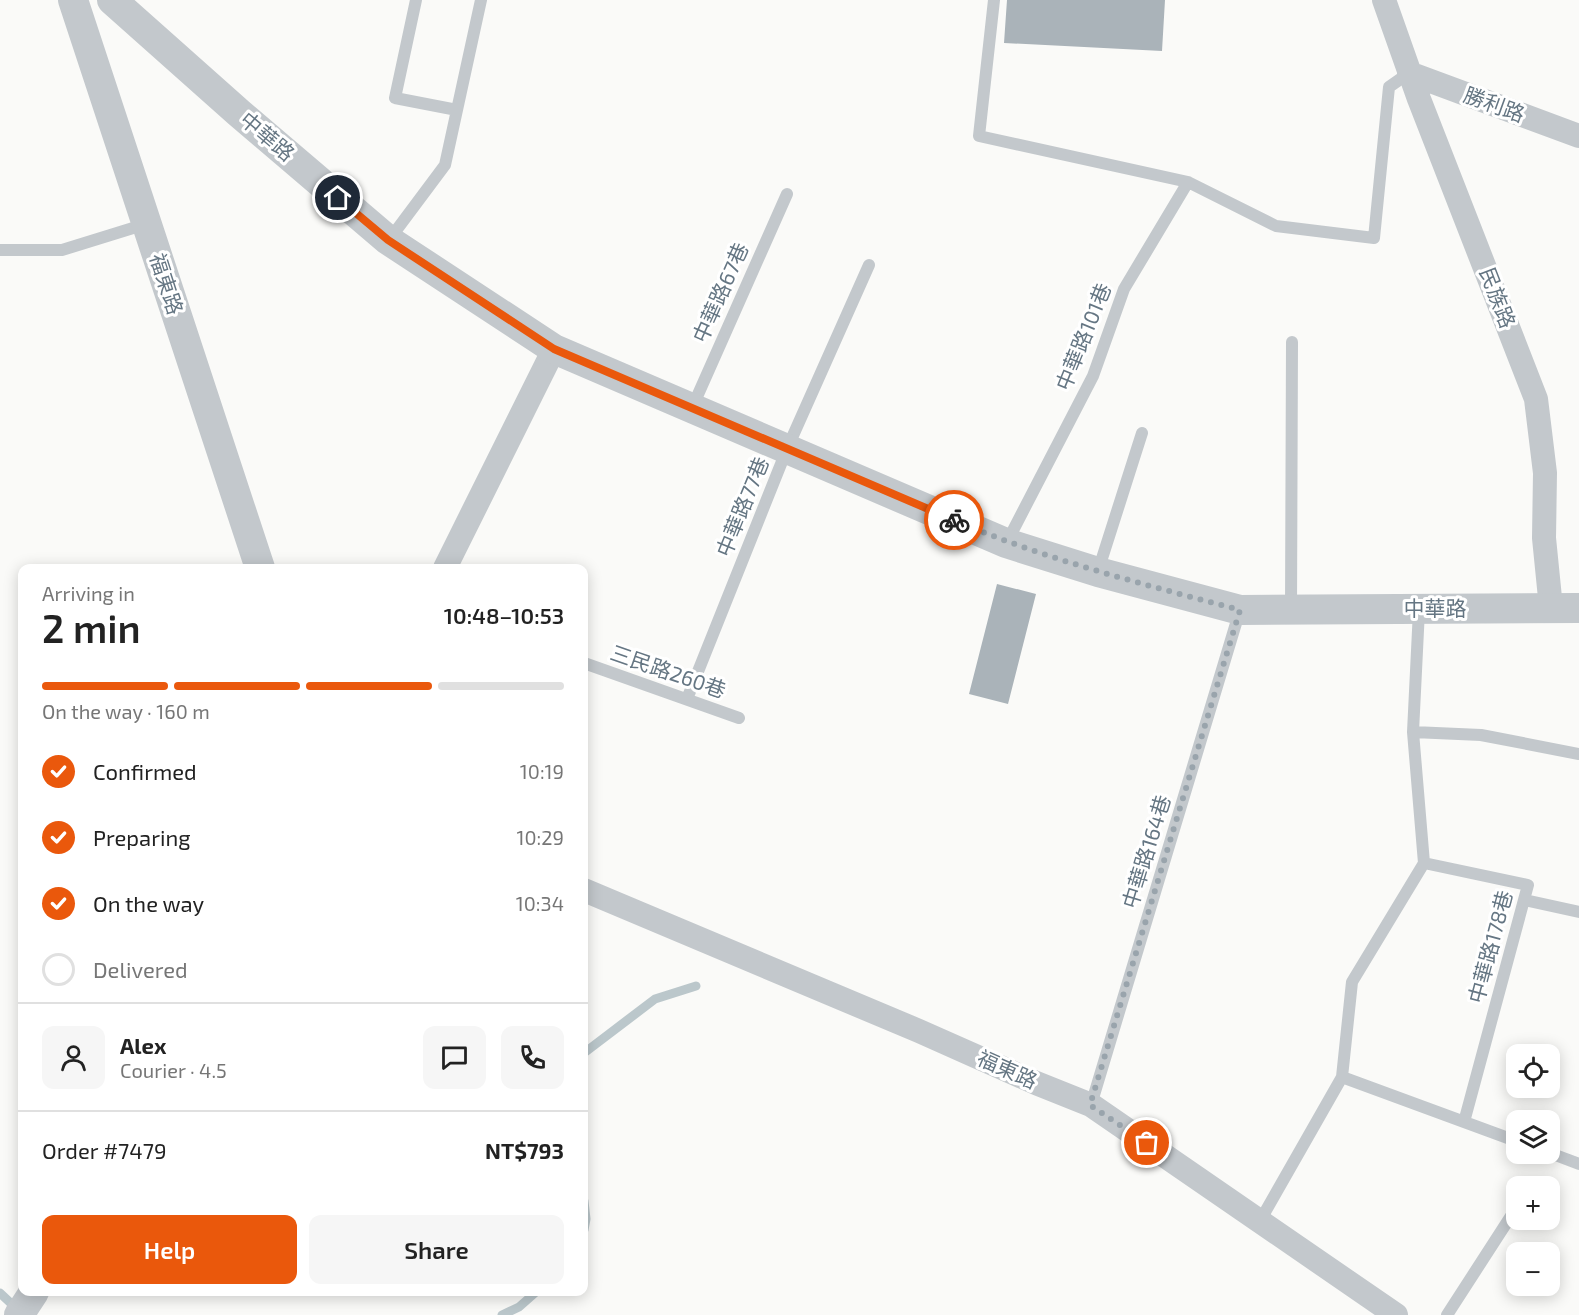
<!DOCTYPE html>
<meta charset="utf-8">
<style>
:root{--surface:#fff;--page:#f6f6f6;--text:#222;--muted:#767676;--line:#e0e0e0;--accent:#ea580c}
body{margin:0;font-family:"Exo 2","Noto Sans TC",sans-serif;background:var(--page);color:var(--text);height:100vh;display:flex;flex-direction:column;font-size:22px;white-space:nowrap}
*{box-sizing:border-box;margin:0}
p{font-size:20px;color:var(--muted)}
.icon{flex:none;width:33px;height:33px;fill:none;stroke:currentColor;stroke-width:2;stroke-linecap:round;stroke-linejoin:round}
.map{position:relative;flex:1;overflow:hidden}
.side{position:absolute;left:18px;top:564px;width:570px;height:732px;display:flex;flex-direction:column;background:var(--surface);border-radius:12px;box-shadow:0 3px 15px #0003}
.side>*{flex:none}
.tools{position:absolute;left:1506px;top:1044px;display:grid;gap:12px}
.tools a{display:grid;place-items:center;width:54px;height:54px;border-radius:12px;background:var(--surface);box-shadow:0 3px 15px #0003;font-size:30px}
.pin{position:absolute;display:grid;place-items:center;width:51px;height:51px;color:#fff;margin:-26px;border:3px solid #fff;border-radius:50%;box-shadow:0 2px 6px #0007}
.courier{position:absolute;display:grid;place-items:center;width:60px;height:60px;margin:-30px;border:4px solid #ea580c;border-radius:50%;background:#fff;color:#222;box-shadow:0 2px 8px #0007}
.head em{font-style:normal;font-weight:600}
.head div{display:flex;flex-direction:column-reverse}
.head{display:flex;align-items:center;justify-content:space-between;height:102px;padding:0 24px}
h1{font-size:39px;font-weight:600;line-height:45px}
.bar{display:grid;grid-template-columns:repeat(4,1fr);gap:9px 6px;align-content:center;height:72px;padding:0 24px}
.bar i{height:8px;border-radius:4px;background:var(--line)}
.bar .selected{background:var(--accent)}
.bar p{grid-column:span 4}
.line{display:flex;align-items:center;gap:15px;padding:0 24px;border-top:2px solid var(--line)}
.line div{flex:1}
.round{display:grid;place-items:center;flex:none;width:63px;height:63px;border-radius:12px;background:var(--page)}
ol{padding:0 24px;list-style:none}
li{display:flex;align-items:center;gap:18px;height:66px}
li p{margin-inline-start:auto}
li .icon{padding:6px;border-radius:50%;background:var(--accent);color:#fff;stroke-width:4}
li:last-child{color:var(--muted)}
li i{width:33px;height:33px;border:3px solid var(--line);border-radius:50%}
.action{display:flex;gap:12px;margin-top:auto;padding:12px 24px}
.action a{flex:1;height:69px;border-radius:12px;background:var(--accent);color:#fff;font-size:24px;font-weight:600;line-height:69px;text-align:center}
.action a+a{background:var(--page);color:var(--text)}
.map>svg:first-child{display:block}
</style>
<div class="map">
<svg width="1579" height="1315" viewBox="0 0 1579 1315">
<rect width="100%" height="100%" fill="#fafaf8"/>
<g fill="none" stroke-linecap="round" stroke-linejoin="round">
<path stroke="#bbc7cb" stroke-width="9" d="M584 1053 655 999 696 986
M584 1201 586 1219 584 1230
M0 1293 17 1309
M502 1315 519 1307 536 1292"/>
</g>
<path fill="#aab3b9" d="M1007 0H1165L1162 51 1004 43Z
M997 584 1036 594 1008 704 969 694Z"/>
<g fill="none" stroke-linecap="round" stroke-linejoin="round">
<path stroke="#c3c8cc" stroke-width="12" d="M416 0 395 98 457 110
M994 0 979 136 1188 182 1276 226 1374 238 1389 87 1409 73
M389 240 445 165 481 0
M0 250H62L146 224
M692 408 787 194
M1007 542 1093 376 1124 289 1188 182
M1098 571 1142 433
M1291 610 1292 342
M584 663 739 718
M687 699 787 449 869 265
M1413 732 1419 610
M1424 863 1528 885 1464 1122
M1525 900 1579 912
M1342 1077 1516 1141
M1091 1105 1240 610
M1550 1153 1579 1164
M1260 1221 1342 1077 1352 982 1424 863 1413 732 1481 735 1579 754
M1447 1315 1511 1216"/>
<path stroke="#c3c8cc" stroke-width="24" d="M1384 0 1419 99 1536 399 1545 473 1544 538 1551 608
M1409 73 1579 136
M445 568 554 349
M584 890 919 1031 1036 1083 1091 1105 1396 1315"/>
<path stroke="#c3c8cc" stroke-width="30" d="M73 0 260 568
M112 0 239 113 388 240 554 349 1006 543 1098 572 1240 610 1579 608
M19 1315 34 1292"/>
</g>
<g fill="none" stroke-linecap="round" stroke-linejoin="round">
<path stroke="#99a4ac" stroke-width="6" stroke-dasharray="0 10.8" d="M954 520C1046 560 1143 584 1240 610L1090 1105 1147 1143"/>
<path stroke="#ea580c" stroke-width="8" d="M338 198 388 240 554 349 954 520"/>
</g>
<g text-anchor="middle" stroke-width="6" stroke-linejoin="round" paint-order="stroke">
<g font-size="21" fill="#657683" stroke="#fff">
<text transform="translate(1494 105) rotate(20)" y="7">勝利路</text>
<text transform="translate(267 137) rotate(40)" y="7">中華路</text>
<text transform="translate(166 284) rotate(72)" y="7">福東路</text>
<text transform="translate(721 293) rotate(-66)" y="7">中華路67巷</text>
<text transform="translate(1497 298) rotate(69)" y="7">民族路</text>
<text transform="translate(1084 337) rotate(-68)" y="7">中華路101巷</text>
<text transform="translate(743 507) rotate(-68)" y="7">中華路77巷</text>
<text x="1435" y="616">中華路</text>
<text transform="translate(668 672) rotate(19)" y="7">三民路260巷</text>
<text transform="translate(1147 852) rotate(-73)" y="7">中華路164巷</text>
<text transform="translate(1491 947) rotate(-75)" y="7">中華路178巷</text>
<text transform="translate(1007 1070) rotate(24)" y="7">福東路</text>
</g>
</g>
</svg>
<div class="tools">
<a><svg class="icon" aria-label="locate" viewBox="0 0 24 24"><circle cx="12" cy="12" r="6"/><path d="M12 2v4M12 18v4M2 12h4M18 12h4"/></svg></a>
<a><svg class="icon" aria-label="layers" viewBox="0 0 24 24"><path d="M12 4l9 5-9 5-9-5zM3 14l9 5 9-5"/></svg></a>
<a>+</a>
<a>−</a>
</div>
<div class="pin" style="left:1147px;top:1143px;background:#ea580c"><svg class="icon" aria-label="bag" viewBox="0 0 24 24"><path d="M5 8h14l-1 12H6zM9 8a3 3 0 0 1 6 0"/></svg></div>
<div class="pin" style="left:338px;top:198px;background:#1f2937"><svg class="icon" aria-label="home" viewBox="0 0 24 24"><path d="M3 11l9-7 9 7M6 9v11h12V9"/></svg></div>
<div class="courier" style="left:954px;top:520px"><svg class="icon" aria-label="bike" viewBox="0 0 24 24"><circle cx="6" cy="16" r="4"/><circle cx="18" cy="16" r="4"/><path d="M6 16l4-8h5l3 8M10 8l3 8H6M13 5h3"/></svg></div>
<section class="side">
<div class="head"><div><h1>2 min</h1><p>Arriving in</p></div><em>10:48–10:53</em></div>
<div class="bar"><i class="selected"></i><i class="selected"></i><i class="selected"></i><i></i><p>On the way · 160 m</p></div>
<ol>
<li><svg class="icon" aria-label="check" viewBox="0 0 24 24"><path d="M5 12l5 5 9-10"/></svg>Confirmed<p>10:19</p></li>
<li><svg class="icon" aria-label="check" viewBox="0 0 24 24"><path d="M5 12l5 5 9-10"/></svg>Preparing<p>10:29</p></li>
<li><svg class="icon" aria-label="check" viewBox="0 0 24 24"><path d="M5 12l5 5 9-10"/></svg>On the way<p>10:34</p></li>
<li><i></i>Delivered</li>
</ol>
<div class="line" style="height:108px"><a class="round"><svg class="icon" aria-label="person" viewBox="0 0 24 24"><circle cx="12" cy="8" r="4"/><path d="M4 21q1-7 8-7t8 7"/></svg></a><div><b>Alex</b><p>Courier · 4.5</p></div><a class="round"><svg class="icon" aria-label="chat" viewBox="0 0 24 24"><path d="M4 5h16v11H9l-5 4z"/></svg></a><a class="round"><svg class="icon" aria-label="phone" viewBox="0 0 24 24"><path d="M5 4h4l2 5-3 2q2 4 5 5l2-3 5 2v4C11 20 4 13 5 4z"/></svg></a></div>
<div class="line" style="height:78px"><div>Order #7479</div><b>NT$793</b></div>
<div class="action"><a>Help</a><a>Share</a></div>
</section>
</div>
